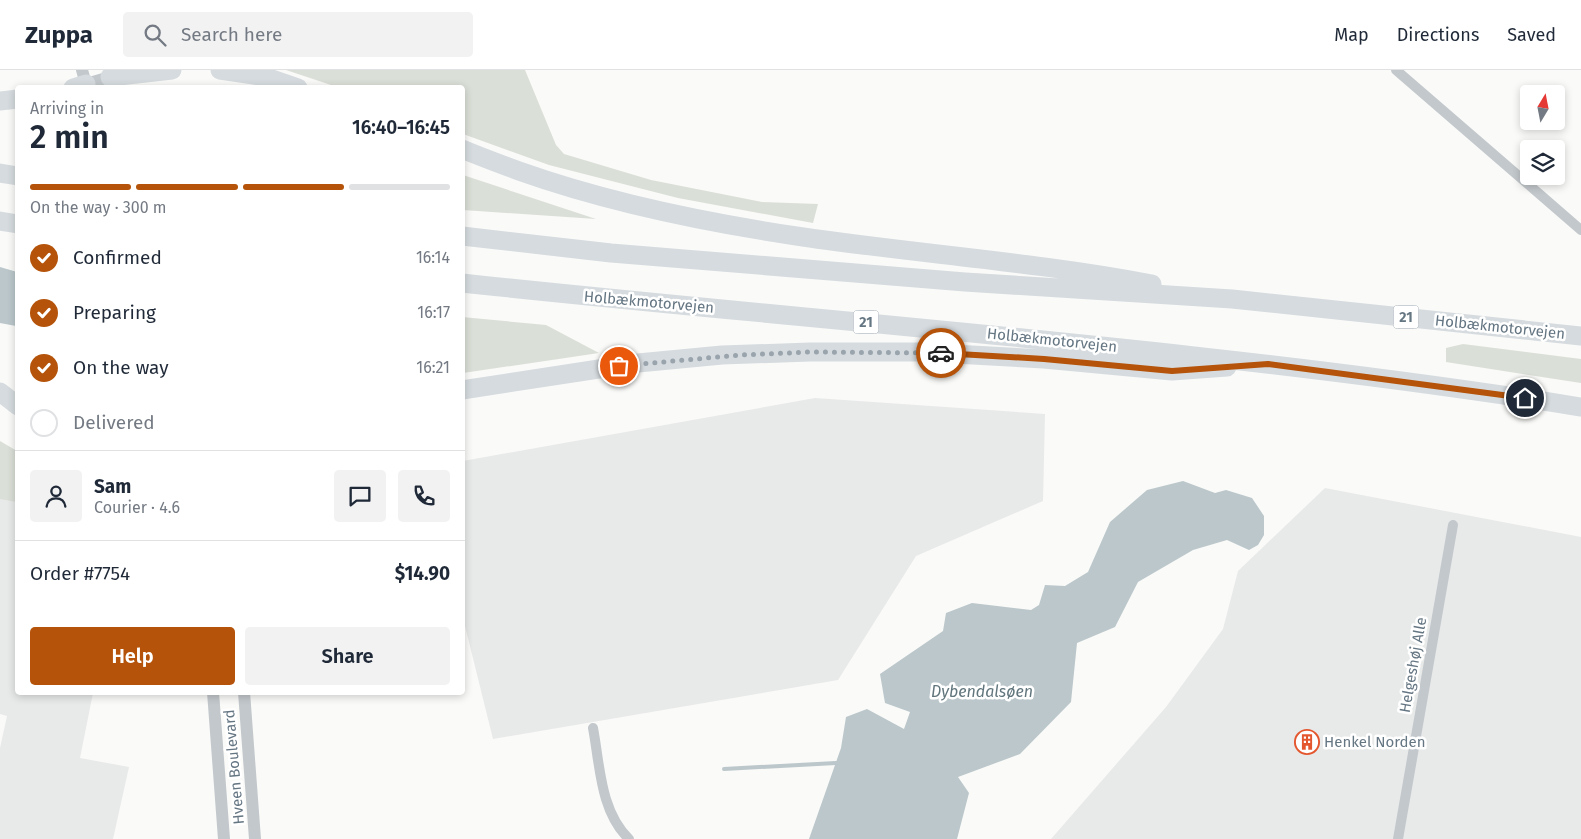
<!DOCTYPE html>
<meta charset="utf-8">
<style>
:root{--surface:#fff;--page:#f2f2f3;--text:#1f2937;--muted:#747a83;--line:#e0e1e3;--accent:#b45309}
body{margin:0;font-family:"Fira Sans",sans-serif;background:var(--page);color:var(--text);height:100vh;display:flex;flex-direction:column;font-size:19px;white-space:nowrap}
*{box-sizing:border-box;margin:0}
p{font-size:16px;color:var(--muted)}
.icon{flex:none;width:28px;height:28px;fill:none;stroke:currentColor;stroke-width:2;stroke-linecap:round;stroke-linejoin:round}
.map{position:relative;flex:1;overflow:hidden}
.panel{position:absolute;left:15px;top:15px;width:450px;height:610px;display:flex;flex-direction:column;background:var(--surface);border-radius:5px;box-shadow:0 2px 8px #0003}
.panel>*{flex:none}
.needle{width:32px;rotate:10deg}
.controls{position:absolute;left:1520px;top:15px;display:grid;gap:10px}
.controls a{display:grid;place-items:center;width:45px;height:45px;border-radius:5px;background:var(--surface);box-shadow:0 2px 8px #0003;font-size:25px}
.pin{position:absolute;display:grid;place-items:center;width:42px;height:42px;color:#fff;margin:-21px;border:2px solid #fff;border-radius:50%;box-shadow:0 1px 5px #0007}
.courier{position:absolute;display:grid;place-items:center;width:50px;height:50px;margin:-25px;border:4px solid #b45309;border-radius:50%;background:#fff;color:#222;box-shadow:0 1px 6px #0007}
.headline em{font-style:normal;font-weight:600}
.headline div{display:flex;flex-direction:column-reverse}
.headline{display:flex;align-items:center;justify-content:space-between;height:85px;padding:0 15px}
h1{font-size:32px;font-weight:600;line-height:38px}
.bar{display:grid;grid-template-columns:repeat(4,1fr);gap:8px 5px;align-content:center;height:60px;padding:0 15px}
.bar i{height:6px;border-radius:4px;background:var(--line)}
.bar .active{background:var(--accent)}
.bar p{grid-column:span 4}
.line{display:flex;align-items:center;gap:12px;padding:0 15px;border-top:1px solid var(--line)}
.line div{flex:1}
.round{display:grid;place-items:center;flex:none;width:52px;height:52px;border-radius:5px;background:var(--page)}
ol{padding:0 15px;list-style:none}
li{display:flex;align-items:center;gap:15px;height:55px}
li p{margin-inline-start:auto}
li .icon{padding:5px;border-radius:50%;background:var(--accent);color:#fff;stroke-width:4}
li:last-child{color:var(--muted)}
li i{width:28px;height:28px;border:2px solid var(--line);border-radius:50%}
.cta{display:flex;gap:10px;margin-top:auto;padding:10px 15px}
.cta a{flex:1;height:58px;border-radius:5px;background:var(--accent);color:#fff;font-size:20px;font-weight:600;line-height:58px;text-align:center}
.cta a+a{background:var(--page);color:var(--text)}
header{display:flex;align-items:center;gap:30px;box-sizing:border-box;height:70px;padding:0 25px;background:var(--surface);border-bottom:1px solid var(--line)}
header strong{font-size:24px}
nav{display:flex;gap:28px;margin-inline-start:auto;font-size:18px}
.search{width:350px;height:45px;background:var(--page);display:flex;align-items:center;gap:12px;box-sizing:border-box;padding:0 18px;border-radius:5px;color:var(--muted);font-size:19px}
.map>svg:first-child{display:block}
</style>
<header>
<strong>Zuppa</strong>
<div class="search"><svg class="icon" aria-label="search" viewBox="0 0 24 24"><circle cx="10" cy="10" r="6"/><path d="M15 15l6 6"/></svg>Search here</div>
<nav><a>Map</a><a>Directions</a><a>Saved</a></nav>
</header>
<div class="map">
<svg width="1581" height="769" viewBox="0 0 1581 769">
<rect width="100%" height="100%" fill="#fafaf8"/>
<path fill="#e8e9e9" d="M815 328 1045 344 1043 431 916 486 838 610 493 669 463 548V391Z
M0 412 17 416 18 622 93 623 80 688 129 697 113 769H0V678L7 646 0 644Z
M1325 418 1581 467V769H1051L1166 637 1223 559 1238 501Z"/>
<path fill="#dadfd7" d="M286 0H525L556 75 564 84 651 110 762 132 818 134 813 153 678 128 549 95 463 64 462 18 337 17Z
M462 105H463L596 149 463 140Z
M462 247 546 255 599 283 463 303Z
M1463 274 1581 289V313L1446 292V278Z
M0 371 17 381V432L0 429Z"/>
<path fill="#bbc7cb" d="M0 197 17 202 18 254 16 256 0 253Z
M1183 411 1215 423 1226 420 1252 428 1264 446V465L1258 475 1249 480 1227 470 1193 480 1138 512 1115 557 1077 573 1071 632 1020 684 958 707 969 723 957 769H809L841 678 846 647 867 639 904 659 910 642 885 633 880 604 943 561 946 543 972 533 1031 540 1039 535 1045 515 1065 516 1088 502 1110 452 1147 420Z"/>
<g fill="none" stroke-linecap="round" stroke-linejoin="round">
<path stroke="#bbc7cb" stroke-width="4" d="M724 699 836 693"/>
<path stroke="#c3c8cc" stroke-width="10" d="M1396 0 1581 160
M593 658C600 695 600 741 629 769
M1398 769 1453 455"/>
<path stroke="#c3c8cc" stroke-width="12" d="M82 0 87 18
M86 14 110 7
M213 622 224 769
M244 622 255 769"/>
<path stroke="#d6dbdf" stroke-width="19" d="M220 0 266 7 298 18
M110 7 172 0
M73 18 86 14
M0 31 18 29
M462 79C481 87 500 94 519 101 609 133 708 153 803 167 919 184 1036 192 1152 214
M0 103 18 106
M0 151 18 154
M462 166 611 183 965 212 1232 229 1581 266
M462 213C835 253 1210 278 1581 337
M462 320 638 293 722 285 810 282H917L1044 289 1172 301 1227 297
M0 322 18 336"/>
</g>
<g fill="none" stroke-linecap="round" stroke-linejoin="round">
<path stroke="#99a4ac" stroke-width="5" stroke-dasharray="0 9" d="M619 296 740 285 810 282 941 283"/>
<path stroke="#b45309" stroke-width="6" d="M941 283 1044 289 1172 301 1268 294 1525 328"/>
</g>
<defs>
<symbol id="building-ring" viewBox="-11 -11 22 22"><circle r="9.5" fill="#fff" stroke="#e4572e" stroke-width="1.5"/><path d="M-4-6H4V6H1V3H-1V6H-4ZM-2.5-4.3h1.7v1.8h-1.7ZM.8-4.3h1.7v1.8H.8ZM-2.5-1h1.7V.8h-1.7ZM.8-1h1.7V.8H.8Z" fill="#e4572e"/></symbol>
</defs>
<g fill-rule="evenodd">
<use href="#building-ring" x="1293" y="658" width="28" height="28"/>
</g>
<g text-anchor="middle" stroke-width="5" stroke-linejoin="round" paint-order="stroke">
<g fill="#fff" stroke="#939fa8" stroke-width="1">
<rect x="1393.5" y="235.5" width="25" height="23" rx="4"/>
<rect x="853.5" y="240.5" width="25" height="23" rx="4"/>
</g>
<g font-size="14" font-weight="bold" fill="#657683">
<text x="1406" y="252">21</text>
<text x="866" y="257">21</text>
</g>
<g font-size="15" fill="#657683" stroke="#fff">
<text transform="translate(649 232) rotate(5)" y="5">Holbækmotorvejen</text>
<text transform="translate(1500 257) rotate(6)" y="5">Holbækmotorvejen</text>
<text transform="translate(1052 270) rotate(6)" y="5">Holbækmotorvejen</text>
<text transform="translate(1413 595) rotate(-80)" y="5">Helgeshøj Alle</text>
<text transform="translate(234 697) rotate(-95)" y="5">Hveen Boulevard</text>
</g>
<g font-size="15" fill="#657683" stroke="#fff" text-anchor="start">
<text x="1324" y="677">Henkel Norden</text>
</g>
<g font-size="16" font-style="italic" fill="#60757c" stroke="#fff">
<text x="982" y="627">Dybendalsøen</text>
</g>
</g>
</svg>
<div class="controls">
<a><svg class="needle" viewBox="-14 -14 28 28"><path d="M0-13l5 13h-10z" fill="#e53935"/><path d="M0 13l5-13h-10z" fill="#747a83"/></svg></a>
<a><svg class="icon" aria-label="layers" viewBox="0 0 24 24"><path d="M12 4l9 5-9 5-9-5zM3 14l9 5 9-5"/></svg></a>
</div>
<div class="pin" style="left:619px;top:296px;background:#ea580c"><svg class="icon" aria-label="bag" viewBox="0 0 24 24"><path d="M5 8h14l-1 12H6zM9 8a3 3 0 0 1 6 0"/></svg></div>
<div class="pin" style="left:1525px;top:328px;background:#1f2937"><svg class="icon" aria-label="home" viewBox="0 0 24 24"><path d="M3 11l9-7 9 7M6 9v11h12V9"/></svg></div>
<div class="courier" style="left:941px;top:283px"><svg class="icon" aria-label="car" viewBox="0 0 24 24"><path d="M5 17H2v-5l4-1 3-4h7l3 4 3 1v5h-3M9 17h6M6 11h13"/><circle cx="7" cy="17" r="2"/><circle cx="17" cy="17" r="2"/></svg></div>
<section class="panel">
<div class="headline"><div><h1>2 min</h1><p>Arriving in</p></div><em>16:40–16:45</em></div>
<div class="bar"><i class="active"></i><i class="active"></i><i class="active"></i><i></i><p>On the way · 300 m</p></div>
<ol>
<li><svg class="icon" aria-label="check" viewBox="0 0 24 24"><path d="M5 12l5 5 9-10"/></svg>Confirmed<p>16:14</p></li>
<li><svg class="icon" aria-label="check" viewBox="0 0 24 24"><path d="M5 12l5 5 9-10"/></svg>Preparing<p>16:17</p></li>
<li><svg class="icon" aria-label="check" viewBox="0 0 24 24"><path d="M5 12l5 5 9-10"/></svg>On the way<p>16:21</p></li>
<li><i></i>Delivered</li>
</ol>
<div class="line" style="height:90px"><a class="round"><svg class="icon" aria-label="person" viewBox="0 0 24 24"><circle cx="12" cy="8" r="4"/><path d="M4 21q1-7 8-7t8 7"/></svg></a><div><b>Sam</b><p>Courier · 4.6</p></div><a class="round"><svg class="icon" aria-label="chat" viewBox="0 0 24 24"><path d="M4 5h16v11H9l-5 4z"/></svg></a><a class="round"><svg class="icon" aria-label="phone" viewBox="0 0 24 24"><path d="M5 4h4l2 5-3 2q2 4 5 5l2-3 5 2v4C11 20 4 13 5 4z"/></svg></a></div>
<div class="line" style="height:65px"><div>Order #7754</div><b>$14.90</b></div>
<div class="cta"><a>Help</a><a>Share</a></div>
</section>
</div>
